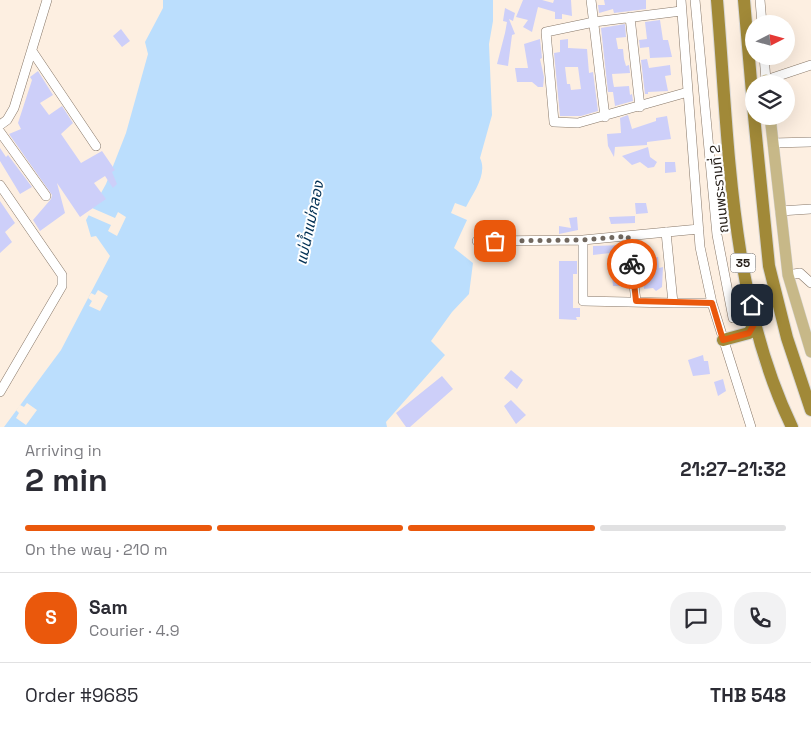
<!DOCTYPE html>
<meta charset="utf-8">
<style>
:root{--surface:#fff;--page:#f2f2f3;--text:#2b2b33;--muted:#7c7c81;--line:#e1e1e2;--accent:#ea580c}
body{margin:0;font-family:"Space Grotesk","Noto Sans Thai",sans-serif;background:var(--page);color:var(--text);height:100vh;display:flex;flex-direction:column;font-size:19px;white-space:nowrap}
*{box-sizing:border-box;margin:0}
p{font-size:16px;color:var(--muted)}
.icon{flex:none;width:28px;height:28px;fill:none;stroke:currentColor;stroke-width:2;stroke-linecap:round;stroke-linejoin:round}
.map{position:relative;height:427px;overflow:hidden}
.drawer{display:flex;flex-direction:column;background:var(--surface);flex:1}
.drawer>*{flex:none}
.needle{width:32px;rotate:84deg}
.tools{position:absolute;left:745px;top:15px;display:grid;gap:10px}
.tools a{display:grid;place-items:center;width:50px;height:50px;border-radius:50%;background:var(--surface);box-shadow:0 5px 20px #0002;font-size:25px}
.pin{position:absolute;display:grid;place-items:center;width:42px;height:42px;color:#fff;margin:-21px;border-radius:10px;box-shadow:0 2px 8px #0006}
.courier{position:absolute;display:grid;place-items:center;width:50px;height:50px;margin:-25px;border:4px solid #ea580c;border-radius:50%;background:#fff;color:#222;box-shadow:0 1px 6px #0007}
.overview em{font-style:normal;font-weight:700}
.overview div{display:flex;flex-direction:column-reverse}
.overview{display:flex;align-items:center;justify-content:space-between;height:85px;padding:0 25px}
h1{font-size:32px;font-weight:700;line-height:38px}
.bar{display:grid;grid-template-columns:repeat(4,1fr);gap:8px 5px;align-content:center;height:60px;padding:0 25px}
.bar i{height:6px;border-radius:4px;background:var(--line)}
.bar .current{background:var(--accent)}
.bar p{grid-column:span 4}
.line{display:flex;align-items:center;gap:12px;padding:0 25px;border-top:1px solid var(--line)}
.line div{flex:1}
.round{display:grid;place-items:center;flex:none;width:52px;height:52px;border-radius:20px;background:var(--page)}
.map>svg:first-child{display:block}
</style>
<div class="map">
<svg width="811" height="427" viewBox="0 0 811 427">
<rect width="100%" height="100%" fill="#fdefe1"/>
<path fill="#bbdefd" d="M163 0H493V21L489 44 492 115 480 158C488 174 473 193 466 207L455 203 451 213 467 220 454 248 473 263 469 294 452 312 431 341 445 355 386 422 387 427H4L61 350 110 256 96 236 91 237 86 220 106 184 126 133 148 54 145 42 163 8Z"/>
<path fill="#fdefe1" d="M92 208 115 218 118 212 126 217 117 236 108 231 111 225 88 215Z
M98 290 108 296 100 311 89 306 92 301 88 298 91 293 95 295Z
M27 403 37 410 26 425 16 418 19 413 16 410 20 405 24 407Z"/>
<path fill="#cdcff9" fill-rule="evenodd" d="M523 0H542L553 3 554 0H571L572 16 562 14V19H555V12L538 7 532 32 523 27 528 20 516 17Z
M604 0H646V9L614 13 613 9 599 13 598 5H605Z
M505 8 515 13 513 21 509 19 515 34 512 35 508 66 497 64 505 33 507 22 503 21Z
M660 20 663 40H668L672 57 650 58 649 47 640 48 639 40 647 39 645 22Z
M625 24 626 37 616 38 618 49H623L624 59 626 66 629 65 630 73 612 74 613 82 614 87 629 86 630 95 632 94 633 101 615 106 613 92H608L601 28Z
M121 29 130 41 122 47 113 36Z
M540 39 542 58 540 59 544 77 543 87H538L532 82H517L515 68H528L524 44Z
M568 39V48L587 49 589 73 593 72 598 111 581 116H560L554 53 560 52V40ZM565 67H578L581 89 571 90 570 84H567Z
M647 59 649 68 670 65 671 75 665 76 668 91 648 92V94H645L641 60Z
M38 71 53 95 40 103 49 115 62 106 73 123 61 134 81 163 102 151 115 170 112 172 117 184 113 188 105 176 94 183 106 199 80 217 57 183 65 213 40 231 33 220 51 199 52 195 9 134 21 129 18 123 32 80 30 77Z
M628 115 632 129 656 121V118L667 116 671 139 647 142V145L615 147 614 157 608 146 607 134 621 133 620 118Z
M648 147 650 157 657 162 654 167 648 168 640 162 632 165 622 156Z
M0 148 6 157 8 155 32 187 20 194 0 161Z
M665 162H675L676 172 665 173Z
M0 201 15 223 5 232 12 242 0 253Z
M635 203H646L648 213 636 214Z
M635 216V223L611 224 609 217Z
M577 217 578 230 559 234V226L571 228 569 218Z
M623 245 625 262H619V252L593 255V246Z
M658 257 659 268 663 267 662 287 656 291 653 288 644 289 640 259Z
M559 261H577V274H573V308H580V317H576L577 320 559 319Z
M611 263 622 264 624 286H613Z
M703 355 704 361H708L710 374 693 376 688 360Z
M511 370 523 380 517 389 504 378Z
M442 376 453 389 410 427H406L396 413Z
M723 379 726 391 718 396 714 382Z
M511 400 526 415 516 424 504 406Z"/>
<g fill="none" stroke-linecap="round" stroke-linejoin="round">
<defs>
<path id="minor" d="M591 0 605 117
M681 0 700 247 712 303 751 427
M695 0 717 235 733 318
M760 0 762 24
M681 11 594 22 546 32 554 122 578 123 688 92
M630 17 640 107
M32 51 96 146
M764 56 766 80 811 65
M0 125 7 120 14 108 47 0
M0 132 46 196
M773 143 811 142
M0 185 62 275V286L0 392
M780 211 811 209
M666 232 673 303H712
M628 236 636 301
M583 240V301L673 303
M477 241 583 240 699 229
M788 275 800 273 811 283"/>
<path id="major" d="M766 80V84
M770 116 788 275 811 352"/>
<path id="highway" d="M717 0C729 142 729 296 792 427
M744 0 754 116
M754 116 769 266 787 338 811 410
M723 340 749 333 756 321"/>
</defs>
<use href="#minor" stroke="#887869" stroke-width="10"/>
<use href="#major" stroke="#d8d7d6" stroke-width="12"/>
<use href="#highway" stroke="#d8d7d6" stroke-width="14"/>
<use href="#minor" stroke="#fff" stroke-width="9"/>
<use href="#major" stroke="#c7b888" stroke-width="11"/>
<use href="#highway" stroke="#a18938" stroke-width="12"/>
</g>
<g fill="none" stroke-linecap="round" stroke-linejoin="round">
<path stroke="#71685f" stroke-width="5" stroke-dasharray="0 9" d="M495 241 583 240 628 236 632 264"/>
<path stroke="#ea580c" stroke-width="6" d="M632 264 636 301 712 303 723 340 749 333 756 321 752 305"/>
</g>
<g text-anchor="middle" stroke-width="4" stroke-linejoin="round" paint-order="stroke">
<rect fill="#fff" stroke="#67625e" stroke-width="1" x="730.5" y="253.5" width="25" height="19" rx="4"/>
<g font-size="12" font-weight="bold" fill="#261f19">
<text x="743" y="267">35</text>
</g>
<g font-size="14" fill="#261f19" stroke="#fff">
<text transform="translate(719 189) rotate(-96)" y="5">ถนนพระรามที่ 2</text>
</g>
<g font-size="15" font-style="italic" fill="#002f53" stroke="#fff">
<text transform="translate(310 223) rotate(-78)" y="5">แม่น้ำแม่กลอง</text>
</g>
</g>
</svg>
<div class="tools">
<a><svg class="needle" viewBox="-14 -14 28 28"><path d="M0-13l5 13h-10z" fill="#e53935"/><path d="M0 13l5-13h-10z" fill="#7c7c81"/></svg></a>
<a><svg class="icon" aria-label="layers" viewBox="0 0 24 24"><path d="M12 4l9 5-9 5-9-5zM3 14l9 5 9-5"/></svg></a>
</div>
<div class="pin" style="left:495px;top:241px;background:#ea580c"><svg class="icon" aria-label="bag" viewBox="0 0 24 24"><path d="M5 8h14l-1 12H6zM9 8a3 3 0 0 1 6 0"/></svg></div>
<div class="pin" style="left:752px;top:305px;background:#1f2937"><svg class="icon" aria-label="home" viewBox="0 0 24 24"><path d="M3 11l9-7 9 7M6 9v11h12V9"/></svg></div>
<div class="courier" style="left:632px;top:264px"><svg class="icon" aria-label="bike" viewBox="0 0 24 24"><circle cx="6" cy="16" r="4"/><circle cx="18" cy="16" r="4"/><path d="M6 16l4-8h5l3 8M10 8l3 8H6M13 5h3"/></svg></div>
</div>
<section class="drawer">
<div class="overview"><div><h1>2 min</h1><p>Arriving in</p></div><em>21:27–21:32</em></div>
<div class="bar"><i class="current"></i><i class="current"></i><i class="current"></i><i></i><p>On the way · 210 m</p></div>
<div class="line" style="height:90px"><b class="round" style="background:var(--accent);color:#fff">S</b><div><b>Sam</b><p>Courier · 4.9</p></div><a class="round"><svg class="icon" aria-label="chat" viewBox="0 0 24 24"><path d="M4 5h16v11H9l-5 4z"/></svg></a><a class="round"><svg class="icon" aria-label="phone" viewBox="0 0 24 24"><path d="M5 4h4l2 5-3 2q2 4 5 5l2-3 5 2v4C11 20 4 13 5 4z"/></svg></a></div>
<div class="line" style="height:65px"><div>Order #9685</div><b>THB 548</b></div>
</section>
